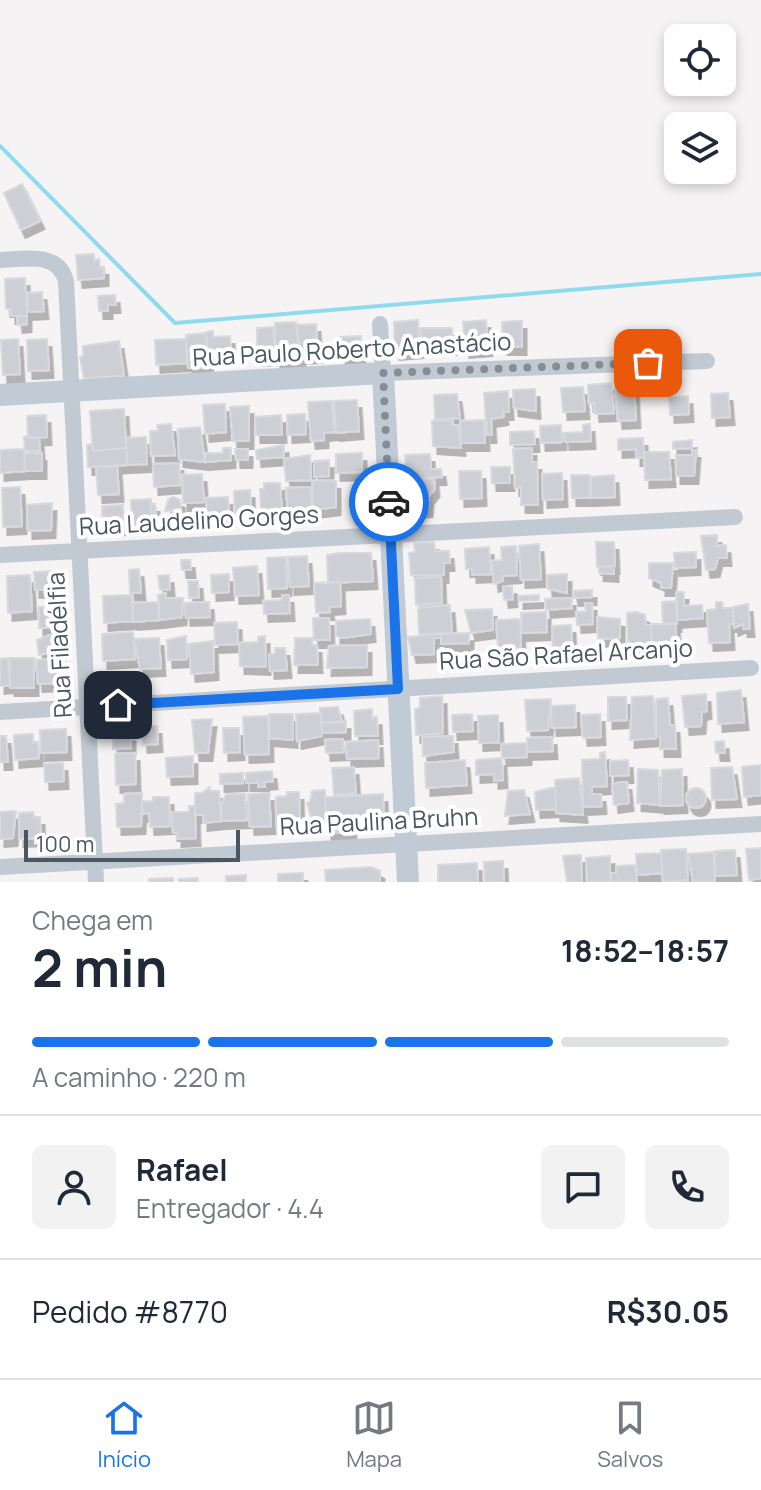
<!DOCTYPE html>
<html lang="pt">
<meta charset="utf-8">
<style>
:root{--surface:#fff;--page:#f2f2f3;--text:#1f2937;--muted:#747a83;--line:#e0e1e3;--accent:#1a73e8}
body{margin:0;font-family:Manrope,sans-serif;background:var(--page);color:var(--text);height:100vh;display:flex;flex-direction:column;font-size:30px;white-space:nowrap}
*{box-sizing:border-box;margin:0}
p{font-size:26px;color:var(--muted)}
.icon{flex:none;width:44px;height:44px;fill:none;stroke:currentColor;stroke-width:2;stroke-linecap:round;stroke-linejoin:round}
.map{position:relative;height:882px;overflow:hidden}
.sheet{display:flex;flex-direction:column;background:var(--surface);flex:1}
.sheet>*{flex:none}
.tools{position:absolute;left:664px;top:24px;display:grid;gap:16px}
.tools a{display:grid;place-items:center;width:72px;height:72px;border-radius:12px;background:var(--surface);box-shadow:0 4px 12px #0003;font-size:40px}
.scale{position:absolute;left:24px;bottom:20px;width:216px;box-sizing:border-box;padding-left:8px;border:4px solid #4a5661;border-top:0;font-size:22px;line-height:28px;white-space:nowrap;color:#4a5661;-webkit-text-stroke:6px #fff;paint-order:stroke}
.pin{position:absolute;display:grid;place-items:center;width:68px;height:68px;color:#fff;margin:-34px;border-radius:16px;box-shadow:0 4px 12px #0006}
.courier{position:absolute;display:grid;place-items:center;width:80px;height:80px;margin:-40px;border:6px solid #1a73e8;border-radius:50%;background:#fff;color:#222;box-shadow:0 2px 10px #0007}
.head em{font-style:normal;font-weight:700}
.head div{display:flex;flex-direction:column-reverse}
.head{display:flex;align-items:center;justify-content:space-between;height:136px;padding:0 32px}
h1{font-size:52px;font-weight:700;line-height:60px}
.bar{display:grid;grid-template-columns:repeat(4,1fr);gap:12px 8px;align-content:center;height:96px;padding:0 32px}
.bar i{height:10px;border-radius:6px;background:var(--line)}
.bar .current{background:var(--accent)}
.bar p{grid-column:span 4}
.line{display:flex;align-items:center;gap:20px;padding:0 32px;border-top:2px solid var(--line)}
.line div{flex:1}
.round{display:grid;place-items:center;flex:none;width:84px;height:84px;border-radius:12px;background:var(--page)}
.menu{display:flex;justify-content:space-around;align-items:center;height:112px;border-top:2px solid var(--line);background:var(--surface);font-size:22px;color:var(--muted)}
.menu a{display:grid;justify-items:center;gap:4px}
.menu .current{color:var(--accent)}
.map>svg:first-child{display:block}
</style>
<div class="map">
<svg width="761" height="882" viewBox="0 0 761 882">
<defs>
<filter id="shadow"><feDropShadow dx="4.5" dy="8" stdDeviation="0" flood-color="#0004"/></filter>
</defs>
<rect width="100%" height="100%" fill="#f5f3f3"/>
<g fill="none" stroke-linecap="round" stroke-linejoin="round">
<path stroke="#90daee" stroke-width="4" d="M0 146 175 323 761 274"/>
</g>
<path fill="#cdcfd5" stroke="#d7d9de" stroke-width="2" filter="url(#shadow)" d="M22 184 40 221 21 230 4 193Z
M94 254V261L99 259 100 267H104V278L78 280 76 255Z
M25 278 27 316H11V309H6L5 279Z
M42 292 44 311 28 312 27 293Z
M115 295 116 305H108V311H99L98 296Z
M17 316H27V324L18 325Z
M418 320 419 350 395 352 394 322Z
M486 320 488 348 465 350 463 322Z
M516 321H522V347H503L502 322Z
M296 322 301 359 276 360 275 323Z
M316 324 318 355 300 356 296 325Z
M273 327 275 357 257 358V328Z
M421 328H452V347H421Z
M213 331V337L230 336 231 358 207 359 206 332Z
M206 333 209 367 188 368 186 335Z
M361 336V357L341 358 340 337Z
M18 339 20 374 3 375 1 340Z
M47 339 49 370 28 371 27 340Z
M186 339 187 363 156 365 155 340Z
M119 341 124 376 84 378 80 357H83V346Z
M611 383 614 413 595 414 594 403 589 404 588 385Z
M634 386 636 420 618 421 615 388Z
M583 387 585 411 563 412 561 388Z
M535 389 536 411 514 408 513 390Z
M508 391 509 412H503L504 417 491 419 492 435H487L484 393Z
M728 393 730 417 712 418 711 394Z
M457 394 460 418 435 419 434 395Z
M688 396 689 414 670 415 669 398Z
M357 400 359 431 336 433 334 401Z
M332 401 334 432 324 433V440L311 441 308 402Z
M225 404 226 432 205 434 203 405Z
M249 406V441H233L230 407Z
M124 409 126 448 93 451 90 411Z
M305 414 306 434 288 435 287 415Z
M46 415 47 437 28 438 27 416Z
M281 415 282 435H256L255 417Z
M453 420 452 425H458L461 448 433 446 432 421Z
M484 420 485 443H461L460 421Z
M171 424 175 455 151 456 150 431H158L157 425Z
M590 424 591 441 565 442 564 433 583 432V425Z
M561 425 562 442 541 443 540 426Z
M200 427 205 462 179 459 178 429Z
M534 431 535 444 510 445V432Z
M28 436 39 438 40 451H25L24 437Z
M146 437 147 464 127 465 126 438Z
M643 438 644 457 636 458V449L618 450V439Z
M692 440V448L673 449V442Z
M92 444 93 451 126 448 127 465 88 467 87 445Z
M284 445V457L257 459 256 450Z
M223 448H231V460L205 462V453H223Z
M532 448V462H537L538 505H521V487L515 488 513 449Z
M24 449 25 471 0 473V450Z
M235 449H248V460H236Z
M692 450H696L694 476H676V455H692Z
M644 452H669L671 479 645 480Z
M42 453V471H25L24 454Z
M362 453V472L336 473V454Z
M430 454 431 469H441L442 477 407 478 405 455Z
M310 455 311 480 286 481 284 459Z
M329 460V476L314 477V461Z
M179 463 180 485 154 487 153 464Z
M117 466 119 494 98 495 96 467Z
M491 467H510V483H492Z
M459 471H481L482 498 460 499Z
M562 473 563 499 543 500 542 474Z
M202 474 204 502 183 503 182 475Z
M571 475H590V498H572Z
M614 475 615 497 591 498V477Z
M434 479 435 489 429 496 428 509 416 510 415 504 406 503V481Z
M320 480 336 481V507L313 510 312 481Z
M264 483H280L282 512 261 513 260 489H264Z
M20 487 22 526 3 527 2 488Z
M311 487 312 512 288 514 286 488Z
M250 490 251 513 235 514 234 491Z
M173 497 180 500 181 509 165 511 168 500Z
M228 497 229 516 207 517 206 498Z
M151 499 152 525 132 526 131 500Z
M52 503 51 530 28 531 27 505Z
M151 504H155L156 524H152Z
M123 505 124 527 103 528 102 506Z
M717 535V546L726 545 727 558H718L715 569 706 570 701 536Z
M434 542 435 551H449L450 563H444V575H411L409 553 415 552 414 543Z
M596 542H614L615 566 597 567Z
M539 544 541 579 521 580 519 546Z
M516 546 517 575 502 576 503 581 494 584 492 561 502 560 501 547Z
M489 547 491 574 472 575V569H466L465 549Z
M696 552V567L675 568 674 553Z
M340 553H371L373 581 328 583 327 555Z
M307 556 309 586 290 587 288 557Z
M286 557 287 588 268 589 267 558Z
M181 560H190L191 570H182Z
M649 563H673L671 588H661V583L649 578Z
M257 566 259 595 235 596 233 568Z
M614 566V574L599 573V567Z
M139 569 141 593H130L129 570Z
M57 571V589L35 590 34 572Z
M229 574V592L212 593 211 575Z
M567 574V593L548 589 547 575Z
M30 575 32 611 8 613 7 576Z
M169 575 170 589 160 590 158 576Z
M441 577 442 603 416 605 415 578Z
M188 581H198L199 597 189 598Z
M340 582 341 606 329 607 330 612 316 613 314 583Z
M512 586 513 599 504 600 503 587Z
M592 590V597L574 598 573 591Z
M676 592H684V606L702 605 703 618 677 620Z
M166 593V598H183L182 617 159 620 158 595Z
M132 595 133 621 104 623 103 596Z
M282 595H289L290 613 264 614 263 601 282 600Z
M539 595V600L519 601V596Z
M571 598 572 608 546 610 545 599Z
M677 601V624H663L662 602Z
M159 602V620L133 622 132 603Z
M209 602 210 617 186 618 185 603Z
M716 602H722L723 608H733L734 624H729L730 642 709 643 707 610 716 609Z
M585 603H592L593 624 577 625 576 612 586 611Z
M748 604 750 629H743V624L734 628 733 607Z
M450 605 452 633 419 634 418 608Z
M61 606 62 627 39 628V607Z
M492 609 493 630 471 633 465 610Z
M543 612H546L547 632 522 633 521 613Z
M637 612 645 615 646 625H651L652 647 628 650 627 613Z
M597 617 620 619V638L598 639Z
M313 618H329L330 640H314Z
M370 619 371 634 343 638 336 636V621Z
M520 619 521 648 498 649 496 620Z
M237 622 238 644 215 645 214 623Z
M675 623 677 646 652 647 651 624Z
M571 625 572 649 553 650 552 626Z
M58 632 60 650 39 655 37 640Z
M133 632 135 659 103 661 102 634Z
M469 633V643L441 644V634Z
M441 634V638H434V654L412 655 408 637Z
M186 636 187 659 168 660 167 640Z
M265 636 266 667 240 666 239 643 258 642V637Z
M159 638 161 668 140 669 134 639Z
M295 638H312V645H317L318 665H294Z
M213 641 214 672 191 674 189 644Z
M367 645V667L327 668 329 646Z
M275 648H285L287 670 270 671 269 654H275Z
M8 658 10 685 0 686V659Z
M10 658H34V688H10Z
M65 658 66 683 38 684 36 660Z
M741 690 744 722 718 724 717 693Z
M706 694 707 711 702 712 701 726 685 727 682 696Z
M442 696 443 733 416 735 415 709 420 708V698Z
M653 696 656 738 630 740 632 697Z
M608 697H626L627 720 608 721Z
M668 698 670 725H675L676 749H660V737H656V699Z
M551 699 548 730 527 731 525 700Z
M575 705 576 727 552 728 551 706Z
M338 707 342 722 321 723 320 708Z
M372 709V718L377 717 378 736H355L354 711Z
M321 713 322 736 297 741 296 714Z
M269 714H293V740L270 738Z
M472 714 473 731 453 732 452 715Z
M600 714 601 737 583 738 581 715Z
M498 715 499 742 479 743 478 716Z
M268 716 269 754 245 755 243 717Z
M212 719 208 753H195L192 720Z
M346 721V732L322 733 321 723Z
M142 726H157L158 744 143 745Z
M223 728H239L240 752 224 753Z
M66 729 67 752 41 753 40 730Z
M131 733V748L113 749V734Z
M33 734V743L38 742 39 758 15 760 14 735Z
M0 736H6L8 762H0Z
M453 736 454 752 423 756 422 737Z
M552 737 553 751 527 752V738Z
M343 739 344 752 326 753 325 740Z
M378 740 379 758 347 759 346 742Z
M724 741 725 753H716L715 742Z
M527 743V757L502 758 501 744Z
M605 752 607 786 592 787V794H601L602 806 583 807 582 760 600 759V753Z
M135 753 136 784 116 785 115 754Z
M193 756V776L167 777 166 758Z
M502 758 503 780 494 781V774L476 775V760Z
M465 760 467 785 426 788 425 763Z
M628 760 629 775 610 776V761Z
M63 763 64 781 45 782 44 764Z
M761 765V795L744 797 742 767Z
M354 767 356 793 334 795 332 768Z
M732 767 737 799 712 800 711 768Z
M638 769 658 770 660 805 637 803Z
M682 769 683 805 660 806 662 770Z
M272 771 273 781 264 782 265 787H258V783H246V773Z
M243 773V783L220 784V774Z
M579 778 583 815 556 813 555 780Z
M620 782H627L629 803 614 805 612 785Z
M210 787V791H219L221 821 203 823V815H195V793H202Z
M555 787 556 809 536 810 535 792Z
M686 798a10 10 0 1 1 20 0a10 10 0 1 1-20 0Z
M325 790 326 825H313L307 803 310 802 312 791Z
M524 790 530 814 505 816 508 791Z
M287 792H299L300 825 276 826V797L287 796Z
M142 793 141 826 117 827 116 804 124 803V794Z
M269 793 271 826 250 827 248 794Z
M226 794H245L247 820 222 821 221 806Z
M383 794 384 822 351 823 352 832 327 833 325 797Z
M153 797H169L170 826 150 827 149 813 143 814 142 802 153 801Z
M189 806H195L196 838 177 839V833H173L172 812H189Z
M16 811 13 838 0 839V812Z
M33 812 34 817H40L41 838 19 839V813Z
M761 848V878L749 880 746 849Z
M686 849 688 880 663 882 661 850Z
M735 850 737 875 715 876V851Z
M713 852 715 882H693L688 854Z
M661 853 662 873 637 875 636 854Z
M581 855 582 882H567L563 856Z
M610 856V882H587L586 858Z
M503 861 504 882H485L484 862Z
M477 863 478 882H438V865Z
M635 865 637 882H611V873H616V866Z
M371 867 380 871V882H326L325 870Z
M303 873V882H278V874Z
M246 875V882H226V876Z
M173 878V882H149V879Z
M198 878V882H179V879Z"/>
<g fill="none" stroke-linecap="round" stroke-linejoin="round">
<path stroke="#c1cad2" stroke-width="16" d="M0 260C25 259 58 251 66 281L96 882
M380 324 383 373 707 361
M0 555 735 517
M0 712 751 668
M0 867 761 824"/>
<path stroke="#c1cbd6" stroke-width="22" d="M0 395 383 373 408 882"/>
</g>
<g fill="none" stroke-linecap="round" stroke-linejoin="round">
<path stroke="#868d94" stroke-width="8" stroke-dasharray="0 14.4" d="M389 502 383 373 648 363"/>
<path stroke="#1a73e8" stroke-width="10" d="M118 705 398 689 389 502"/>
</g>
<g text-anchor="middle" stroke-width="8" stroke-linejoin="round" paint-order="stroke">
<g font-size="24" fill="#4a5661" stroke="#fff">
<text transform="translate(352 350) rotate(-3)" y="8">Rua Paulo Roberto Anastácio</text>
<text transform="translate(199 521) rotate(-3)" y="8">Rua Laudelino Gorges</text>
<text transform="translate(60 645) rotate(-93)" y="8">Rua Filadélfia</text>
<text transform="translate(566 655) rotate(-3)" y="8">Rua São Rafael Arcanjo</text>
<text transform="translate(379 822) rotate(-3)" y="8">Rua Paulina Bruhn</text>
</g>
</g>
</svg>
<div class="tools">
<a><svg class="icon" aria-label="locate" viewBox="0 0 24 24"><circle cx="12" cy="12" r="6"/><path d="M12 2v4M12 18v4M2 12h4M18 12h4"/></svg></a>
<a><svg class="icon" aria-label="layers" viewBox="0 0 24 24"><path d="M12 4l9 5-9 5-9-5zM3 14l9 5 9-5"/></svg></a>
</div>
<div class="scale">100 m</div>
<div class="pin" style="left:648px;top:363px;background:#ea580c"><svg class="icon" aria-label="bag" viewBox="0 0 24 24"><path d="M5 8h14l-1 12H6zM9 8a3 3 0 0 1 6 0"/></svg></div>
<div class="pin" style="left:118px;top:705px;background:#1f2937"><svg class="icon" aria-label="home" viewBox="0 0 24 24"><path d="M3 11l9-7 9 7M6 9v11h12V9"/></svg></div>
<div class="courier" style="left:389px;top:502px"><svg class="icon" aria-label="car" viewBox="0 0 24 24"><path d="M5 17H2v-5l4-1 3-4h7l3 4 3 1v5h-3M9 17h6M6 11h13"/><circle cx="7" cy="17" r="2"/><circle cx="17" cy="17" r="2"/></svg></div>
</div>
<section class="sheet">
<div class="head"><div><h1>2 min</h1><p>Chega em</p></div><em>18:52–18:57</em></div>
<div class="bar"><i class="current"></i><i class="current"></i><i class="current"></i><i></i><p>A caminho · 220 m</p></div>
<div class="line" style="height:144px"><a class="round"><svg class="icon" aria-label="person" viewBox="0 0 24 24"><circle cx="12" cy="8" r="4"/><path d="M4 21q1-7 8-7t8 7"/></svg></a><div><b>Rafael</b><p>Entregador · 4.4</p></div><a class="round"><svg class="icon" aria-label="chat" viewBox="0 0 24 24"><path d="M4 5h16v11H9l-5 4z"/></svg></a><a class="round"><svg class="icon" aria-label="phone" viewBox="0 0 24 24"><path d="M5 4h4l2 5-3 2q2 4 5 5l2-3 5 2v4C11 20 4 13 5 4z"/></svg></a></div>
<div class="line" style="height:104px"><div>Pedido #8770</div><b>R$30.05</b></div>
</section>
<nav class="menu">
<a class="current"><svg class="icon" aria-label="home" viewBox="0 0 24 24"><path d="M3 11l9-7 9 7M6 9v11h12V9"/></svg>Início</a>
<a><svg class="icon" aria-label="map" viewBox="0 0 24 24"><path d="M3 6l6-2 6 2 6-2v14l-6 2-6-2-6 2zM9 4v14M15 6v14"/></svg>Mapa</a>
<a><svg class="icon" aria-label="saved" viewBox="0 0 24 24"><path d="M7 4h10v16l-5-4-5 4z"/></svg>Salvos</a>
</nav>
